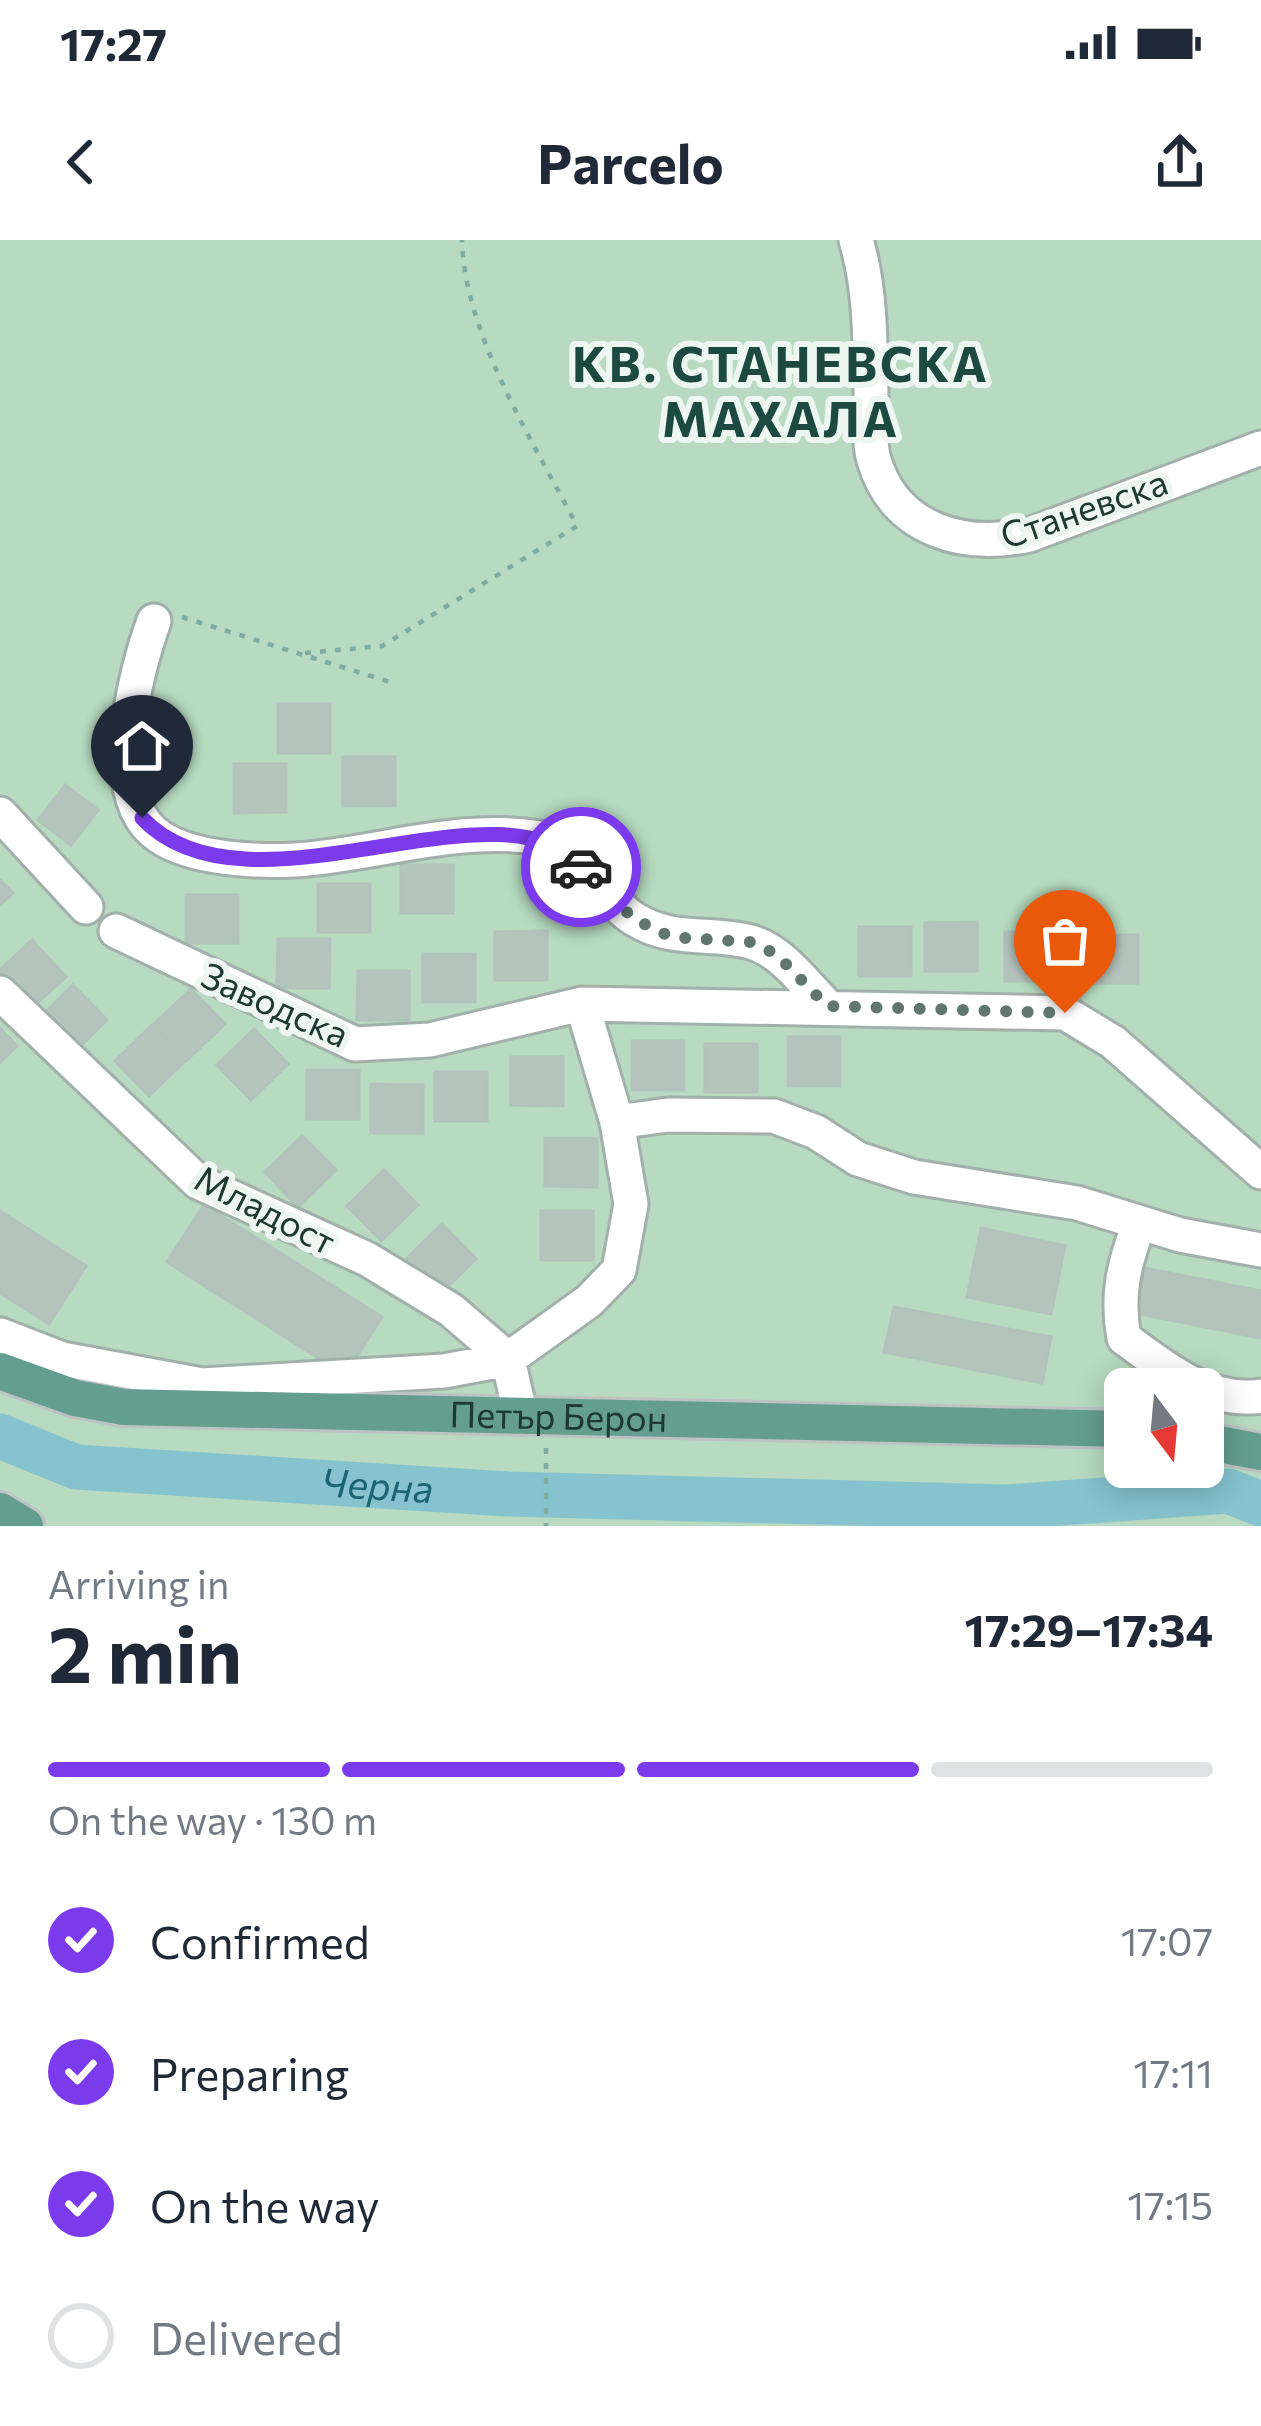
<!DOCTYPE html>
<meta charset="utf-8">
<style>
:root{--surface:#fff;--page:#f2f2f3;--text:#1f2937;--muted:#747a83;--line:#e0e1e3;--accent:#7c3aed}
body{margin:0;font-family:Commissioner,sans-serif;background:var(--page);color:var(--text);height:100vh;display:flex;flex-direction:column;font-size:45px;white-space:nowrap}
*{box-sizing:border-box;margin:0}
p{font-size:39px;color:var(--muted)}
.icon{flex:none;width:66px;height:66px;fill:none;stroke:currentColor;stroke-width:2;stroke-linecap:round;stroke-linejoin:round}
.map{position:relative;height:1286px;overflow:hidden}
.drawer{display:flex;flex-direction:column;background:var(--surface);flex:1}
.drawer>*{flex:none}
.needle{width:78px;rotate:164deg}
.buttons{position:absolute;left:1104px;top:1128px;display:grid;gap:24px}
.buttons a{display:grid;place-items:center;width:120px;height:120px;border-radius:18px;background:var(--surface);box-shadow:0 6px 30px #0003;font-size:60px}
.pin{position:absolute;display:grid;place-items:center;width:102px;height:102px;color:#fff;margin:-123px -51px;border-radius:50% 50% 50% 0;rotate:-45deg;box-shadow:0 0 12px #0007}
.pin .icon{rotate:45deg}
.courier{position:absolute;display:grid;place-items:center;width:120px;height:120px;margin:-60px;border:9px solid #7c3aed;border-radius:50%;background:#fff;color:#222;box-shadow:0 3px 15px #0007}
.overview em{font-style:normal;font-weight:700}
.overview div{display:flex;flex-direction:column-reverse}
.overview{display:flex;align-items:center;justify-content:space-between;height:204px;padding:0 48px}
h1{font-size:78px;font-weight:700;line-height:90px}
.bar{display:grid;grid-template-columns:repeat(4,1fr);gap:18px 12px;align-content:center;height:144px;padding:0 48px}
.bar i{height:15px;border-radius:9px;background:var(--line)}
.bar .on{background:var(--accent)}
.bar p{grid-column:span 4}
ol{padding:0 48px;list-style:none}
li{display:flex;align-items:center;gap:36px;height:132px}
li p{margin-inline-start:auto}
li .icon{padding:12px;border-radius:50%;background:var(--accent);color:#fff;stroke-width:4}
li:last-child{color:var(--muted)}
li i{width:66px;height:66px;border:6px solid var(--line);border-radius:50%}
.status{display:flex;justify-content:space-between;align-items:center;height:84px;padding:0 60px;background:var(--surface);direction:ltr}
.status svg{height:33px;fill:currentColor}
header{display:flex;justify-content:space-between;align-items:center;height:156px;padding:0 48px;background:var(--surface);font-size:54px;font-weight:700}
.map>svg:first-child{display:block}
</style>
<div class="status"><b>17:27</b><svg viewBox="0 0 49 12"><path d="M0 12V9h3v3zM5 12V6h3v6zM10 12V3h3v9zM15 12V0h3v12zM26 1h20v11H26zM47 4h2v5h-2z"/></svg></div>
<header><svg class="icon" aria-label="back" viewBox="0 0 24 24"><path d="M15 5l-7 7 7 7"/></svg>Parcelo<svg class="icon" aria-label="share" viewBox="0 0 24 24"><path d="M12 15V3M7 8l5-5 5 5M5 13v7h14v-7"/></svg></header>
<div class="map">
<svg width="1261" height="1286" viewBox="0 0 1261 1286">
<rect width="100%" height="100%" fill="#dee9e4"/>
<path fill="#b7dac0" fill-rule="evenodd" d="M0 0H1261V1286H0ZM1125 1149H1203V1227H1125Z"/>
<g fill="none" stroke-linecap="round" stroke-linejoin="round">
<path stroke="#86c3ce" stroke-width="45" id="s1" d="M0 1196 76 1227 508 1254 1007 1267 1228 1251 1261 1264"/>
</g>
<path fill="#b4c4bd" stroke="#b1c3bb" stroke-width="3" d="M278 464H330V513H278Z
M343 517H395V566H343Z
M234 524H286V572L234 573Z
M65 545 98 570 71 605 38 580Z
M401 625H453V673H401Z
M0 640 13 653 0 665Z
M318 644H370V692H318Z
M186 655H238V703H186Z
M977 682V731H925V683Z
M859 687H911V736H859Z
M547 691V740H495V692Z
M1005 692 1057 693V741H1005Z
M1086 695H1138V743H1086Z
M278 699H330L329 748H277Z
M32 700 66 737 27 772 0 744V730Z
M423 714H475V762H423Z
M358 731H409V780H357Z
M73 745 107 780 70 816 36 782Z
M191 749 225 784 187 820 153 785Z
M152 785 186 820 149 856 115 821Z
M0 788 17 806 0 822Z
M254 789 288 824 251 860 217 825Z
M788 797H840V846H788Z
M632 801H684V850H632Z
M705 804H757V852H705Z
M511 817H563V866L511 865Z
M307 830H359V879H307Z
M435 832H487V881H435Z
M371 844 423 845V893H371Z
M302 896 336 930 298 967 265 932Z
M545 898H597V947L545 946Z
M384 930 418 965 381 1001 347 966Z
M204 965 382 1077 345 1135 167 1022Z
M0 971 86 1026 49 1084 0 1053Z
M541 971H593V1020H541Z
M442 984 476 1019 439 1055 405 1020Z
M981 988 1065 1006 1051 1074 967 1057Z
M1144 1028 1261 1051V1098L1135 1073Z
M894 1067 1051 1097 1042 1143 884 1112Z"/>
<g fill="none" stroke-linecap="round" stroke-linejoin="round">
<defs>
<path id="minor" d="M856 0C871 50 870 103 871 155 872 175 868 201 874 220 895 291 964 309 1029 295L1261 208
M154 381C135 433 102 559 160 597 193 619 256 622 295 620 375 615 459 584 540 598 581 605 602 660 636 680 674 703 711 691 751 702 782 711 805 744 827 766
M0 574 86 667
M116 691 355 804 430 800 582 764 1065 773 1113 802 1261 932
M0 753 198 942 367 1019 451 1070 508 1119 521 1177
M617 882 668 875 774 876 816 892 858 919 914 937 1077 963 1180 995 1261 1010
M1139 984C1124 1024 1116 1055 1124 1098 1164 1128 1209 1164 1261 1156
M0 1095 62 1119 202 1145 444 1131 508 1119 589 1061 619 1030 631 964 617 882 582 764"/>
<g id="major">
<path id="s2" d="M0 1131 75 1158 124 1167 1125 1189"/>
<path d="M1203 1201 1261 1212"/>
<path d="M0 1271 25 1286"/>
</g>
</defs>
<use href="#minor" stroke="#a1b0ab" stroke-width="39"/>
<use href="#major" stroke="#bcc3c2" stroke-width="42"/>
<path stroke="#7fac9e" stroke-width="4.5" stroke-dasharray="6 9" stroke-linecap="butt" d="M182 377 390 442
M305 413 382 406 577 286C534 203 464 94 462 0
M546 1208V1286"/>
<use href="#minor" stroke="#fff" stroke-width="33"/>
<use href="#major" stroke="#639e8f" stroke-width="36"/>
</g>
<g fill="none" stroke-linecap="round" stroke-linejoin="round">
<path stroke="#627670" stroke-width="12" stroke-dasharray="0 21.6" d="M581 627 634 679 671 697 750 702 776 714 827 766 1065 773"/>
<path stroke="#7c3aed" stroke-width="15" d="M142 578C247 689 502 531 581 627"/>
</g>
<g text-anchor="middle" stroke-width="12" stroke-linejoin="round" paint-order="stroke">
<g font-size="36" fill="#203832" stroke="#eef6f2">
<text transform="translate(1084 269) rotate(-19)" y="13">Станевска</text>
<text transform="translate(275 765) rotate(24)" y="13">Заводска</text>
<text transform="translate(265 970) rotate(27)" y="13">Младост</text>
<text dy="13" stroke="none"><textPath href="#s2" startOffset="564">Петър Берон</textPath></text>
</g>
<g font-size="39" font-style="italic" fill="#1c6472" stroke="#eef6f2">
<text dy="14" stroke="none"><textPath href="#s1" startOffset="384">Черна</textPath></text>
</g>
<g font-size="48" font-weight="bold" letter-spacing="3" fill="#1d4a3f" stroke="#eef6f2">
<text x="781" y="142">КВ. СТАНЕВСКА<tspan x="781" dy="55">МАХАЛА</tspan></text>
</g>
</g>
</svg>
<div class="buttons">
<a><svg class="needle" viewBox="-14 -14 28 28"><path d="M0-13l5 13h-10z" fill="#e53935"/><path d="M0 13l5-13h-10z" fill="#747a83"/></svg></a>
</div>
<div class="pin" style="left:1065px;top:773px;background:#ea580c"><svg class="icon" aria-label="bag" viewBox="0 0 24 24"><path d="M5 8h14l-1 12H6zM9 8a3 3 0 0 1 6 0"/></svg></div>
<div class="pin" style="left:142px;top:578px;background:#1f2937"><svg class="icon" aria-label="home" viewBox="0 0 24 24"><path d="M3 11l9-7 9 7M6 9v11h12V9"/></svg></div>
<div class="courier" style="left:581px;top:627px"><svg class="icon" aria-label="car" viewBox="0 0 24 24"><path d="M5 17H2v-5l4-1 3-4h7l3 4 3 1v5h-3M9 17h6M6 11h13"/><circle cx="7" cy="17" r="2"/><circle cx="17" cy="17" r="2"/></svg></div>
</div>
<section class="drawer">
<div class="overview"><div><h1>2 min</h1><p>Arriving in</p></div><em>17:29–17:34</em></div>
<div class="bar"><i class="on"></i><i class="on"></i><i class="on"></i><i></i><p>On the way · 130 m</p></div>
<ol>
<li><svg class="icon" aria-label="check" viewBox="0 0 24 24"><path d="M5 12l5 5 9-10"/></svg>Confirmed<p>17:07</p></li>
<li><svg class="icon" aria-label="check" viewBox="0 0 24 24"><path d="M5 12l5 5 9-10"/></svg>Preparing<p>17:11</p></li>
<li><svg class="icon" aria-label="check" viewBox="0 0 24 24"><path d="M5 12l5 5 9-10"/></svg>On the way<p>17:15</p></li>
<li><i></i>Delivered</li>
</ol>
</section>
